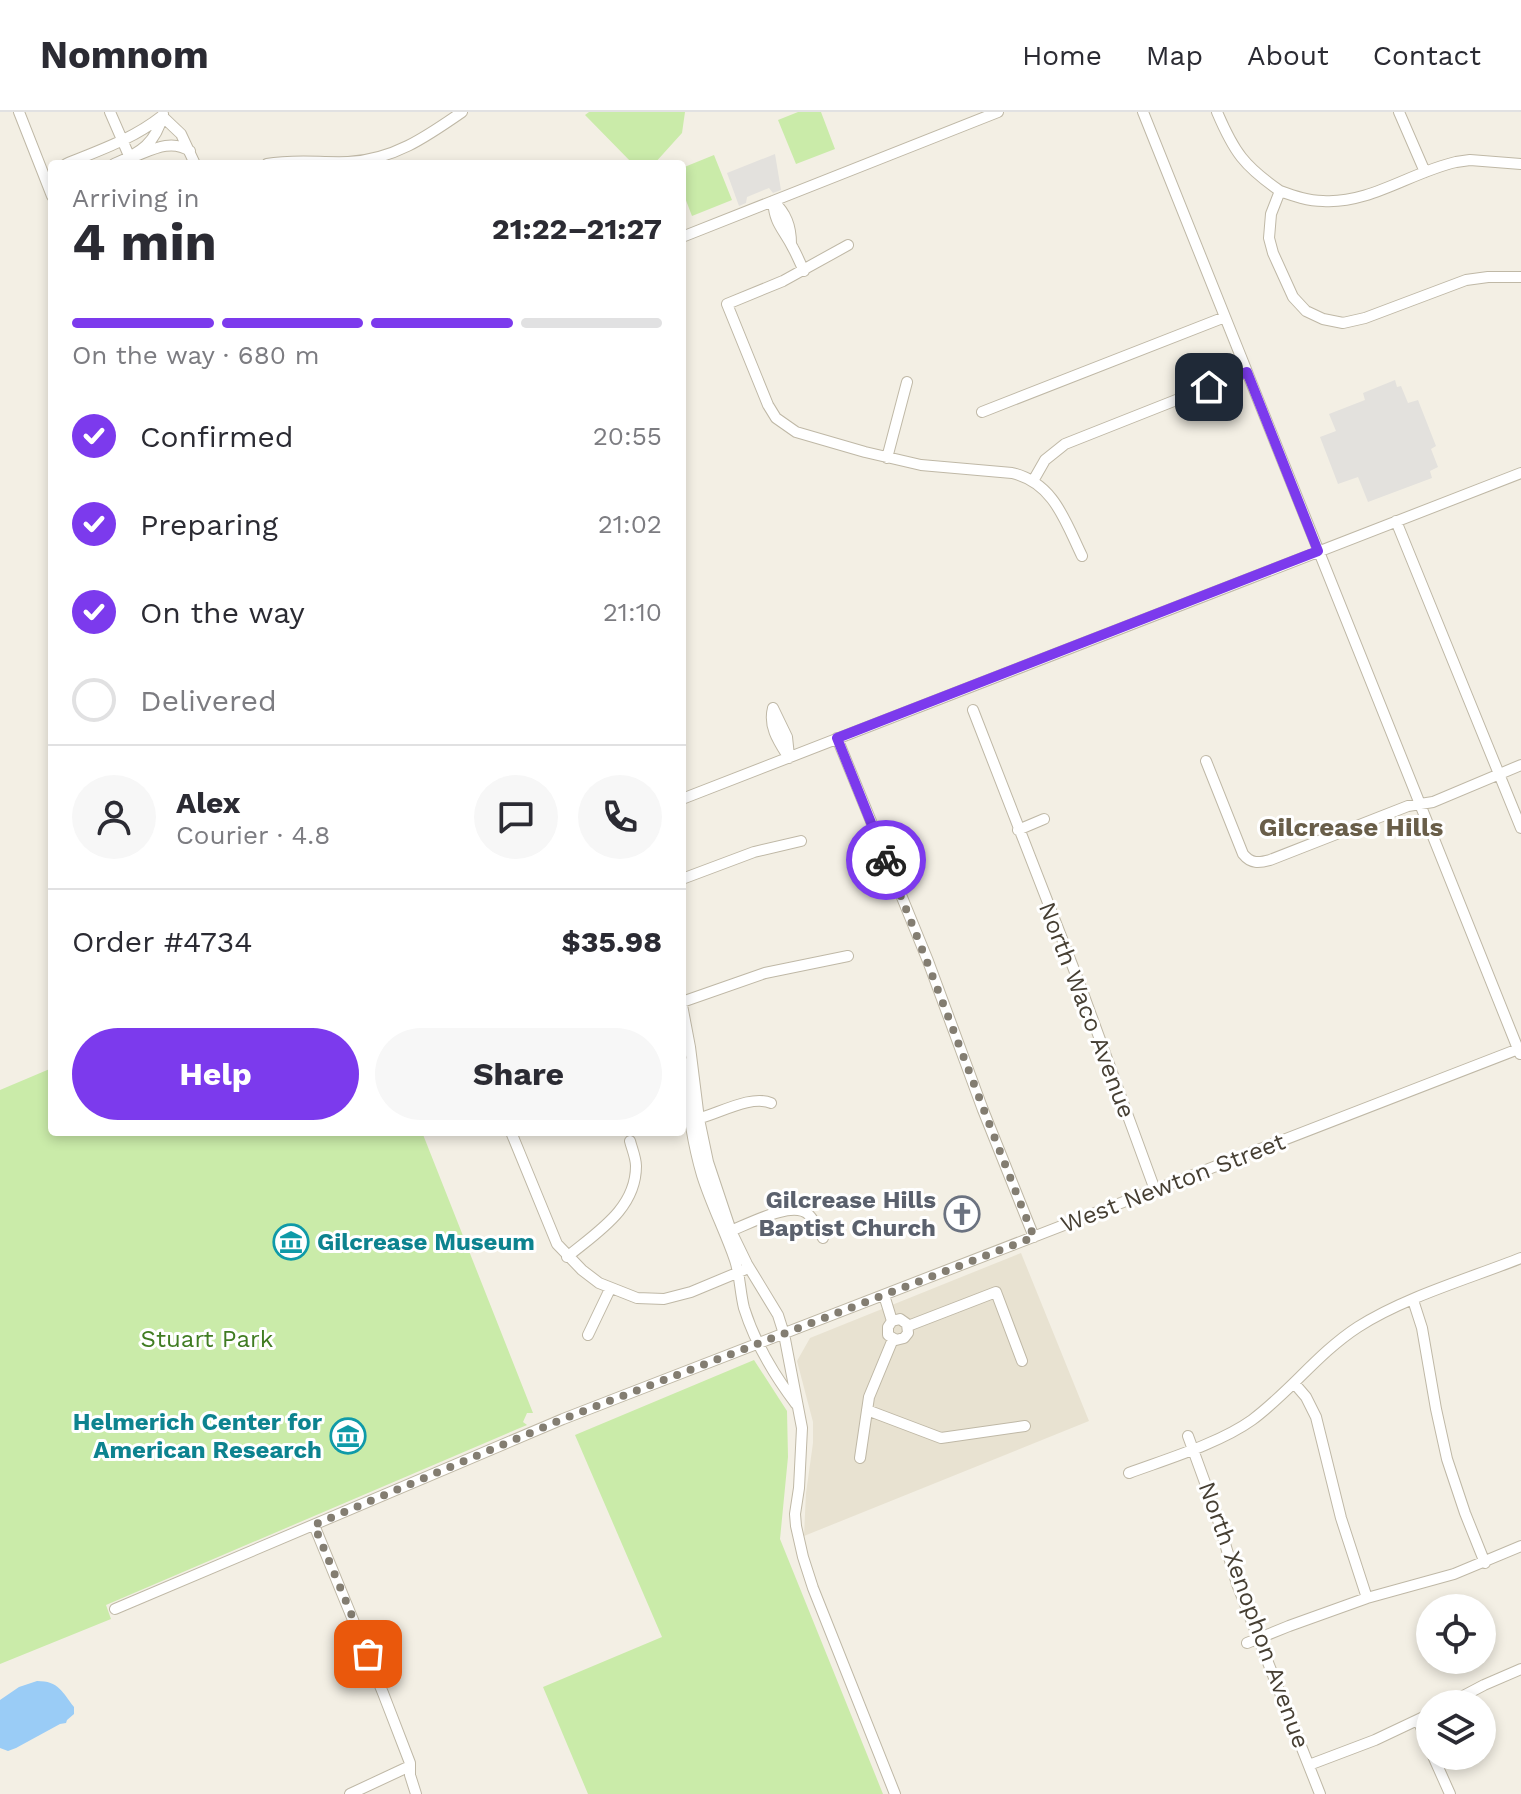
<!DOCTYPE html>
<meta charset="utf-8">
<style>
:root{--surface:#fff;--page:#f7f7f7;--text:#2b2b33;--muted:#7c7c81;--line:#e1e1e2;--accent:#7c3aed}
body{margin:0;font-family:"Work Sans",sans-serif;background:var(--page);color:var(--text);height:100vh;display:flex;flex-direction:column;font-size:30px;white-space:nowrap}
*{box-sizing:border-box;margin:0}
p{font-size:26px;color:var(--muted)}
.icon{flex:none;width:44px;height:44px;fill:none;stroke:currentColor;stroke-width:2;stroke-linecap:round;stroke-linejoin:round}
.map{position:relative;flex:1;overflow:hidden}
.side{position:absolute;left:48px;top:48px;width:638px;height:976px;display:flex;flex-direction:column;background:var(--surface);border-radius:8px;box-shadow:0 4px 12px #0003}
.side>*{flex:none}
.tools{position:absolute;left:1416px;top:1482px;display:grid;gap:16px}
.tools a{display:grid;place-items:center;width:80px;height:80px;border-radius:50%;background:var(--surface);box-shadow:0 4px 12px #0003;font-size:40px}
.pin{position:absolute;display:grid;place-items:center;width:68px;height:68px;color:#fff;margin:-34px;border-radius:16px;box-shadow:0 4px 12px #0006}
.courier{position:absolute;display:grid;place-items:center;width:80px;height:80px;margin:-40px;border:6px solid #7c3aed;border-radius:50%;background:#fff;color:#222;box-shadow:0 2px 10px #0007}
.head em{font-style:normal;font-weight:700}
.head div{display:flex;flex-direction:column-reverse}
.head{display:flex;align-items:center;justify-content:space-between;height:136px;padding:0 24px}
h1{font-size:52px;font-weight:700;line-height:60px}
.bar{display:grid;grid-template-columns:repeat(4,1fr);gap:12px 8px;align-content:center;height:96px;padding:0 24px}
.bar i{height:10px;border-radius:6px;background:var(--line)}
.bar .on{background:var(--accent)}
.bar p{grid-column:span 4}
.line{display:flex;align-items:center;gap:20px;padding:0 24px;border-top:2px solid var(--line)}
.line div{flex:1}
.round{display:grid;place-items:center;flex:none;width:84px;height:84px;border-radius:42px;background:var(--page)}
ol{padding:0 24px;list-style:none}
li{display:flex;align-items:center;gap:24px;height:88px}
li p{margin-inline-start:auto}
li .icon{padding:8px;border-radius:50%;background:var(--accent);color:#fff;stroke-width:4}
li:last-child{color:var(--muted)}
li i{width:44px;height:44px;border:4px solid var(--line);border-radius:50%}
.button{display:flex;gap:16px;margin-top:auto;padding:16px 24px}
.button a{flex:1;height:92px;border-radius:48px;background:var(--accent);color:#fff;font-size:32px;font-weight:700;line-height:92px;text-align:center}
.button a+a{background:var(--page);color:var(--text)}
header{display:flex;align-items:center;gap:48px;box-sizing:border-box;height:112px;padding:0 40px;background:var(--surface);border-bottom:2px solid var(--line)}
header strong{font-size:38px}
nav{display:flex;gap:44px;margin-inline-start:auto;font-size:28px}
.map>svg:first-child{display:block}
</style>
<header>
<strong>Nomnom</strong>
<nav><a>Home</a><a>Map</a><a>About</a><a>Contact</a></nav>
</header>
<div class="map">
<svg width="1521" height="1682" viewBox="0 0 1521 1682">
<rect width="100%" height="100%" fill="#f3efe4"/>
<path fill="#e8e2d1" d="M1021 1141 1089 1309 804 1424 806 1381 813 1331V1310L797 1249 810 1226Z"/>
<path fill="#caeba9" d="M589 0H685L682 21 654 52H633L585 3Z
M798 0H821L835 37 796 52 778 8Z
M714 43 732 88 692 104 682 78V56Z
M52 956V1020H422L533 1301H527L523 1310 527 1313 106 1493 111 1507 0 1552V978Z
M754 1248 787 1299 788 1345 780 1427 883 1682H588L543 1575 662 1525 575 1323Z"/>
<path fill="#e3e1dd" d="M775 42 781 78 773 81 769 76 747 85 746 91 739 94 727 61Z
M1395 268 1397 275 1401 274 1408 291 1418 288 1436 334 1431 337 1438 355 1430 359 1432 366 1368 390 1358 365 1338 372 1320 325 1336 319 1329 302 1365 288 1363 281Z"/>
<path fill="#9accf6" d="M37 1569C59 1569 62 1580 74 1595V1602L67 1608 66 1611 60 1612 16 1636 8 1639 0 1636V1588L19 1575Z"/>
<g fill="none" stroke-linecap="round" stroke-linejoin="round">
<defs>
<path id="minor" d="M19 0 52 84
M110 0 130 46C150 39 170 26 190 39
M1143 0 1520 942
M1217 0C1234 40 1244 54 1280 79L1271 102 1269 126 1273 141 1293 185 1306 199 1323 207 1343 211 1365 206 1466 168 1488 165H1521
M1399 0 1425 60
M162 4 181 22 195 52
M66 52C100 38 133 27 162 4
M114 52C141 41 156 31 163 2
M267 52C294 47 321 51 348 50 393 48 426 25 462 0
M1280 79C1294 84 1308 89 1323 89 1370 92 1411 60 1456 50L1470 48 1521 52
M773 89C775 113 783 116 793 136 797 143 800 151 804 159
M773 89C786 101 791 114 791 132
M682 125 998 0
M848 133 783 169 727 192 768 293 776 306 796 320 865 340 921 353 1012 361C1054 371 1065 409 1082 444
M982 300 1225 205
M887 346 907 270
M1033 369 1045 348 1065 332 1247 260
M1396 409 1521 716
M773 596C768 615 779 630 789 646
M773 596 787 625 789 644
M973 598 1080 873 1155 1078
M837 626 928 849 983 998 1034 1125
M1206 649 1243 742C1251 752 1259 751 1270 748L1408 694 1433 690 1521 653
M682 687 1521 361
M1018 718 1044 707
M682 767 754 740 801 729
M682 890 765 861 848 844
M682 893 690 935 699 1007 708 1050 731 1119 747 1152 778 1203 784 1222 802 1316 799 1376 795 1402 796 1414 803 1445 813 1476 895 1682
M682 949C687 987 691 1026 702 1063 711 1092 725 1119 735 1148 740 1163 740 1180 744 1196 755 1231 774 1263 796 1292
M693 1008C715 1004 750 982 771 991
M511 1020 557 1132 582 1158 599 1171 637 1186 664 1187 691 1180 744 1158
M728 1120C747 1113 793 1087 809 1103 815 1109 819 1119 823 1126
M567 1145C597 1120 636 1097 636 1054 636 1046 632 1037 630 1029
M884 1183 892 1209 888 1215V1223L896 1228 904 1226 908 1221 907 1212 900 1207 892 1209
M1413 1188 1422 1216 1436 1297 1447 1347 1465 1401 1485 1451
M908 1214 996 1180 1022 1249
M588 1223 610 1177
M1294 1271 1306 1285 1316 1305 1341 1406 1367 1486
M867 1298 941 1326 1025 1314
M1188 1324 1215 1398 1237 1472 1320 1682
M860 1346 869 1285 893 1227
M1129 1361C1167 1347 1220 1331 1252 1308 1290 1280 1318 1241 1358 1215 1405 1185 1468 1167 1521 1146
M314 1413 383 1581 410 1651V1663L416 1682
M115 1497 563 1307 1521 936
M1247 1531 1289 1514 1367 1486 1454 1462 1521 1434
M1448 1592 1484 1573 1521 1557
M1418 1608 1430 1637
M1433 1644 1450 1682
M1309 1653 1375 1628 1430 1602
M350 1682 410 1654"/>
</defs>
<use href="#minor" stroke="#bfb8a6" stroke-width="12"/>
<use href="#minor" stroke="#fff" stroke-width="10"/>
</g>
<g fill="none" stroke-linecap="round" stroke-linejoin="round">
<path stroke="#837d71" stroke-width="8" stroke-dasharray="0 14.4" d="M368 1542 314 1413 563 1307 1034 1125C983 1000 938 873 886 748"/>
<path stroke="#7c3aed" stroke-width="10" d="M886 748 837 626 1318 439 1247 260 1209 275"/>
</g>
<defs>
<symbol id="church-ring" viewBox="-11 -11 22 22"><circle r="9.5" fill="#fff" stroke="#6b7280" stroke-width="1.5"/><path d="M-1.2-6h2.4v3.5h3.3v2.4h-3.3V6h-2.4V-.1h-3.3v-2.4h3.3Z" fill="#6b7280"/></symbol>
<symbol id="museum-ring" viewBox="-11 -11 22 22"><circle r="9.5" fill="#fff" stroke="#0f9aa8" stroke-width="1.5"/><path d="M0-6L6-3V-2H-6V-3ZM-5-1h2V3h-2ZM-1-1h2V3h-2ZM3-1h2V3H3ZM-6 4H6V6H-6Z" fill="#0f9aa8"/></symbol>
</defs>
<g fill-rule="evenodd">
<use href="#church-ring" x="942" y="1082" width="40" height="40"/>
<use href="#museum-ring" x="271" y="1110" width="40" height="40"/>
<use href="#museum-ring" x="328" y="1304" width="40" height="40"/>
</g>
<g text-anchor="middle" stroke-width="6" stroke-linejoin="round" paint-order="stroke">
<g font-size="24" fill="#463f33" stroke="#fff">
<text transform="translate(1087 898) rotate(69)" y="8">North Waco Avenue</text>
<text transform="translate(1173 1071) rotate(-21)" y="8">West Newton Street</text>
<text transform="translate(1254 1503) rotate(70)" y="8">North Xenophon Avenue</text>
</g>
<g font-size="24" font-weight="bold" fill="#5b616d" stroke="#fff" text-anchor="end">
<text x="936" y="1096">Gilcrease Hills<tspan x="936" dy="28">Baptist Church</tspan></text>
</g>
<g font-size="24" font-weight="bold" fill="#0d838f" stroke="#fff" text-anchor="start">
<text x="317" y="1138">Gilcrease Museum</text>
<text x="322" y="1318" text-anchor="end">Helmerich Center for<tspan x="322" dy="28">American Research</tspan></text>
</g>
<g font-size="24" fill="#407c22" stroke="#fff">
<text x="207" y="1235">Stuart Park</text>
</g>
<g font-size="26" font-weight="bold" fill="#695e49" stroke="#fff">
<text x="1351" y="724">Gilcrease Hills</text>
</g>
</g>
</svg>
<div class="tools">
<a><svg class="icon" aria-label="locate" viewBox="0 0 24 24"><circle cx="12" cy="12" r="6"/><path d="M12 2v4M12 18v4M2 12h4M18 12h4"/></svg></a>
<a><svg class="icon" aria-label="layers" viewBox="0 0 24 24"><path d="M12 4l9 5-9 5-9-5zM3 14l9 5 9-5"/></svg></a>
</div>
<div class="pin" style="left:368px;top:1542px;background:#ea580c"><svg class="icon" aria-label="bag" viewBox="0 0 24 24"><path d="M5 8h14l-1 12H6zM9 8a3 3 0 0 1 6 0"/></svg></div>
<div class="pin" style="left:1209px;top:275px;background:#1f2937"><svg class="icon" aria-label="home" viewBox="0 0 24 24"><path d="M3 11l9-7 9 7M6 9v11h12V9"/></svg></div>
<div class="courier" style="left:886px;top:748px"><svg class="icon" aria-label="bike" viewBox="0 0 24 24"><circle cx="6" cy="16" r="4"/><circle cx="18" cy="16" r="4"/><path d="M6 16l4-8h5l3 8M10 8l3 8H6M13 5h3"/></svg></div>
<section class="side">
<div class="head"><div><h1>4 min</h1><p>Arriving in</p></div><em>21:22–21:27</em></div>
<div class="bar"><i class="on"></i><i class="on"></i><i class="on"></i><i></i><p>On the way · 680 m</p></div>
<ol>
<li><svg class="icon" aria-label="check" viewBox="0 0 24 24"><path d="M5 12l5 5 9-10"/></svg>Confirmed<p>20:55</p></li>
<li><svg class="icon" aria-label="check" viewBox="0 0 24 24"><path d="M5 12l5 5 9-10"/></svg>Preparing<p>21:02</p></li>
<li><svg class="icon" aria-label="check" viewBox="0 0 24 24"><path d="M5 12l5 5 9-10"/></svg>On the way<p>21:10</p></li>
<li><i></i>Delivered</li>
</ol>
<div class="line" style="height:144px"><a class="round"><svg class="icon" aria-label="person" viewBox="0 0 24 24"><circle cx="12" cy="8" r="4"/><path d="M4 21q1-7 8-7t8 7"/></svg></a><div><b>Alex</b><p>Courier · 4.8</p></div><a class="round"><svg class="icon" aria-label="chat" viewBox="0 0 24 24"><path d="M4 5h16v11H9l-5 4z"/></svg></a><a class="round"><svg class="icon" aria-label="phone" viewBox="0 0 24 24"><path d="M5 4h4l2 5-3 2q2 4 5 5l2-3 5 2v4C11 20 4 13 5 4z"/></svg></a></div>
<div class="line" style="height:104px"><div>Order #4734</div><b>$35.98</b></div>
<div class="button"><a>Help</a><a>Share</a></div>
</section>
</div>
